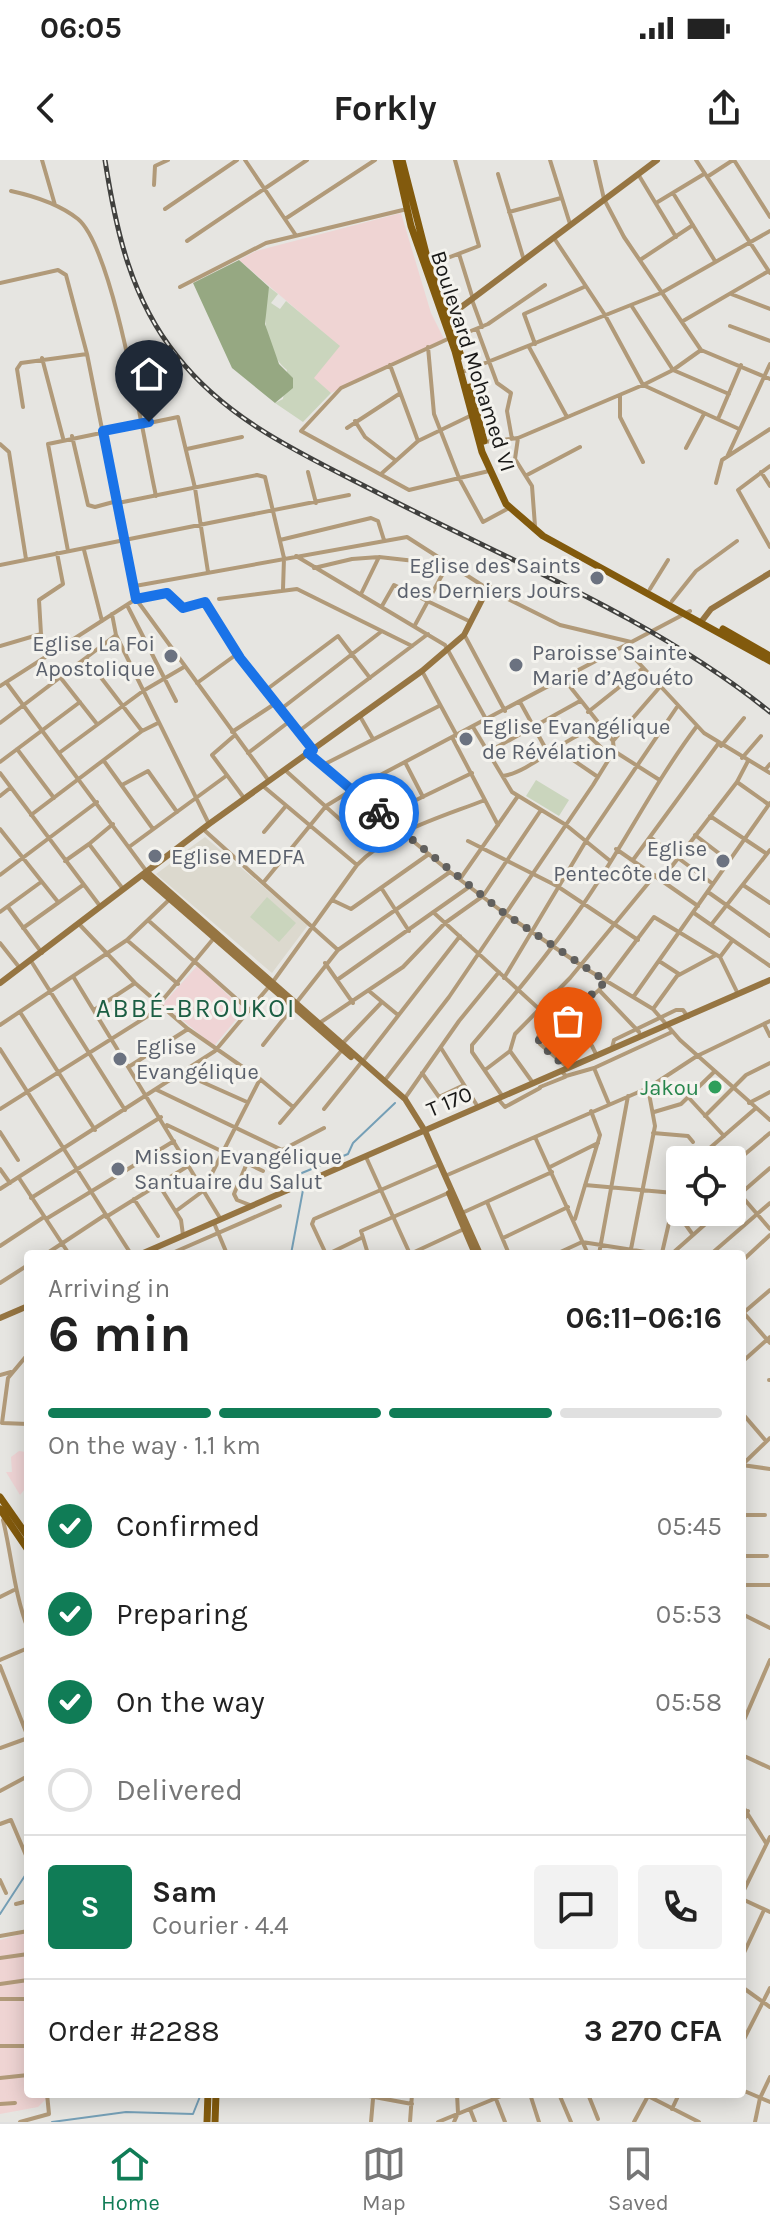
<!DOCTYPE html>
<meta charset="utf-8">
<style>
:root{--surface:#fff;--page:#f2f2f2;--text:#222;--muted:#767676;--line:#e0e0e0;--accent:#107c56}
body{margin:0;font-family:Karla,sans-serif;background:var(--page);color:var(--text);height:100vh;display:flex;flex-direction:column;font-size:30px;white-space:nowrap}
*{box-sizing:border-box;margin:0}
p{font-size:26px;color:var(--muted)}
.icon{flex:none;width:44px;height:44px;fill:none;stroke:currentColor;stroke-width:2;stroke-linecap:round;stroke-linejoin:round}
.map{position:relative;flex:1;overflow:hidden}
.side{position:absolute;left:24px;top:1090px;width:722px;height:848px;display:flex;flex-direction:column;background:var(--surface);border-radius:8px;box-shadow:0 4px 20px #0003}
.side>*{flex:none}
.tools{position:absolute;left:666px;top:986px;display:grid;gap:16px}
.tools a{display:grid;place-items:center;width:80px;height:80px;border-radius:8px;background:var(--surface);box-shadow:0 4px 20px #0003;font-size:40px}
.pin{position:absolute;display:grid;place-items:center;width:68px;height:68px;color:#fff;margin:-82px -34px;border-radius:50% 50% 50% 0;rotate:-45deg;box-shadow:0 0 8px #0007}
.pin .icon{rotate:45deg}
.courier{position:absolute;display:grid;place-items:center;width:80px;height:80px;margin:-40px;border:6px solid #1a73e8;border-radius:50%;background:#fff;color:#222;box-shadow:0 2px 10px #0007}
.headline em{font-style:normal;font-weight:700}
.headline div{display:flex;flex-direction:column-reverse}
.headline{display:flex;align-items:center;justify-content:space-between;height:136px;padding:0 24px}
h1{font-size:52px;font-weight:700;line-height:60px}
.bar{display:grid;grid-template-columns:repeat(4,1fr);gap:12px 8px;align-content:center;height:96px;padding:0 24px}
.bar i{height:10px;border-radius:6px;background:var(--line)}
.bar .active{background:var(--accent)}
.bar p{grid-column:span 4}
.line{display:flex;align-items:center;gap:20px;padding:0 24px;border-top:2px solid var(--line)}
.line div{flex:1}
.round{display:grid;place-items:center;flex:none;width:84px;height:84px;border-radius:8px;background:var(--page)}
ol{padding:0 24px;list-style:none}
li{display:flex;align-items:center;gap:24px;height:88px}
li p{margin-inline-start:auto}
li .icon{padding:8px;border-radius:50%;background:var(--accent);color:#fff;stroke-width:4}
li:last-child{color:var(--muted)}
li i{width:44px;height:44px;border:4px solid var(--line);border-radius:50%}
.status{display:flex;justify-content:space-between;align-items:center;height:56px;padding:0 40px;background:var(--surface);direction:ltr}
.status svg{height:22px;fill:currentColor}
header{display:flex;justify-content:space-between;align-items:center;height:104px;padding:0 24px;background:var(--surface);font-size:36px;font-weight:700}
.menu{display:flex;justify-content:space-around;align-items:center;height:112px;border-top:2px solid var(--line);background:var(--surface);font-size:22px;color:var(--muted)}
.menu a{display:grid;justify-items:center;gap:4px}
.menu .active{color:var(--accent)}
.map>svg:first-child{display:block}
</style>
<div class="status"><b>06:05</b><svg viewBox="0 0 49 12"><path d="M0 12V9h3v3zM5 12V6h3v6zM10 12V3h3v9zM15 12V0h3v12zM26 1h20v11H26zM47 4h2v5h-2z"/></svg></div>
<header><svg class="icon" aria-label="back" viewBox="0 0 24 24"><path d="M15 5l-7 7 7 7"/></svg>Forkly<svg class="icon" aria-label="share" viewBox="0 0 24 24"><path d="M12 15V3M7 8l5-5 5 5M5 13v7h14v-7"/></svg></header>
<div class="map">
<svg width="770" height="1962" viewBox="0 0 770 1962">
<rect width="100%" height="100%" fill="#e6e5e1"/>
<path fill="#efd4d5" d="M197 806 244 850 214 886 163 844Z
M19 1291 26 1292 28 1296V1325L20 1335 6 1312H12L11 1297Z"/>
<path fill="#efd4d3" d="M401 53 431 153 444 179 331 233 313 218 339 186 239 100 256 91Z
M28 1772V1934H60L46 1939 38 1947 0 1954V1780Z"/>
<path fill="#dcd9ce" d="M205 677 308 765 272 813 156 714 175 700 180 703 187 690Z"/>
<path fill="#cad5bd" d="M269 127 278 134 271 143 280 149 286 141 340 186 314 218 331 233 303 262 275 243 283 239 287 210C265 193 261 152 269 127Z
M536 620 569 640 559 656 526 636Z
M267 737 296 763 279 782 250 757Z"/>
<path fill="#96a882" d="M239 100 269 127 265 164 279 204 293 218V228L275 243 232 208 193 123Z"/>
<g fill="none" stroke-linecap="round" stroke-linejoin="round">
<path stroke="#759fb6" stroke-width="2" d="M297 1015 348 994 353 983 395 943
M291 1094 303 1030
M0 1754 28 1711
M52 1962 126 1952 193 1954 201 1934"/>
<path stroke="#b19a79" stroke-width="4" d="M42 0 55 45
M245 0 295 74
M550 0 570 64
M595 0 604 39 624 77 701 190 770 219
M696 0 770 113
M734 0 770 57
M498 14 523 97
M638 14 676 77
M707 17 733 0
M154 25 155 6 168 0
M11 31C34 36 59 44 78 59 114 89 144 283 156 336
M673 33 715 101
M656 43 704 14
M165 49 237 0
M509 52 561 38
M285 59 375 0
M554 78 605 155 643 225 739 269
M187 81 307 0
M459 94 473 139
M640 100 693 65
M429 105 479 86 455 0
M0 123 58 110 66 115 87 194 136 439 0 526
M180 127 266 83 407 49
M731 134 770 149
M472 140 482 167
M631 145 673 210 729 234
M683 161 767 112
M730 166 770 181
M477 169 497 223 511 233 507 251 512 279
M456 177 488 164 545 125
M450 178 341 228 301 271 409 330 489 311
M535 184 524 154 584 127
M428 187 434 254 459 318 483 362 509 348
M529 187 567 257
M42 198 63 278
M390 205 418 281
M465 211 661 133 770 71
M620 235V257L643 302
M23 247 17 209 21 203 87 194
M718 259 741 205
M355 261 365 277 395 300
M347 268 399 234
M72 276 88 345 95 347 117 341
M518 278 515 299 532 326 535 366
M484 282 518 278 643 225 673 210 701 190
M0 284 9 292 26 399
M686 288 704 254
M187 289 242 277
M727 297 770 204
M770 306 738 330 770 387
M308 312 316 343
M761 312 770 326
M381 314 418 281 472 255
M527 315 580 287
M716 323 722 300 770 269
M118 343 257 315 265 317 284 398 283 429
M280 380 371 358 378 361 384 380
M84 390 102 461
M68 391 48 284 178 257 195 328 208 412
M296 396 445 485 487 561
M379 397 415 401
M0 405 349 335
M314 408 352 399 379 397 361 434
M135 426 407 377 488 429 560 465 631 482
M650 429 668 400
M219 439 297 429 412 486
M672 441 696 411 737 381
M127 445 176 541
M382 446 394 425 471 462
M112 454 116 475 209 664
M415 465 448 404
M465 476 505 551
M0 486 41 474
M624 487 704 573 770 613
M51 492 41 474 39 440 63 424 57 393
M422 511 457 576
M60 517 97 564
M564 519 613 581
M6 522 147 712
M197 523 237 494
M266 530 338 476 370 518
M520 542 547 591
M281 549 382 471
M588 552 642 509
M361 558 373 579
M0 563 116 475
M473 567 512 632 566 665 609 700
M142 571 158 563
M299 571 428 474
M232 572 276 543
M235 575 212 595 244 638
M453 579 498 665
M721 586 744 558
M554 587 598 617
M17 589 54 638
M614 591 658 619
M488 592 580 541
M59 593 143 531 184 507
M248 593 290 561
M308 593 450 712 504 753 588 810 653 849 680 880 770 960
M742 598 761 576
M104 601 153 669
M0 602 80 542
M405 602 423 637
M321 606 439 546
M285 610 374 690
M765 610 770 604
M0 613 100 746
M503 616C528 612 557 584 585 572L610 596
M269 621 136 439 167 433 183 448 205 442 240 498 313 590
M737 622 768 644
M122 625 148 611 177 652
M263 626 357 705
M0 636 10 628
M31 655 142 571 86 498
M383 656 472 613
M710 656 767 694
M113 664 89 684 123 729
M0 669 58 742
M203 669 263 723
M264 672 285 647
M695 675 729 701
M650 677 713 724
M468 681 557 726 638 780
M129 687 226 616
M616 689 698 746
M633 700 718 584
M65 701 89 684
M0 715 97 642
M460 719 518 636
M662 719 737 622 748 601
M743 725 770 743
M382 729 409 771
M708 732 770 776
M332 740 351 749 429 694
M8 747 42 793
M0 752 41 722
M433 752 538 848
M694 753 770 806
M149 761 249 850
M79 764 135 823 188 869 260 919 293 947
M711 765 770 690
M23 768 83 725
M128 781 178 824
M732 781 720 797 738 834
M0 783 19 807
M338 790 263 723 326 646 352 630 690 451
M31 801 125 950
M659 801 679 814
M325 803 353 843
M74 818 220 1058
M504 818 586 681 677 547
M337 820 469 727
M599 830 639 872
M369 831 398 855
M634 836 770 643
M653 849 677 816 716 795
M94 850 135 823
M20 852 95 970
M318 864 403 807 445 763 483 736 541 650
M558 864 592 886 597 896
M764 864 770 876
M0 865 127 780 171 738
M342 884 382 842
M263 885 338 790 450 712
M441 888 478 947
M612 888 614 880 676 850H683L688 857
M0 889 131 1094
M363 901 460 776
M130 906 188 869
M567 907 540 884 538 877 567 858 599 830 654 757 720 797
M485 910 510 891
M562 912 566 916 594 908
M182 913 247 942
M422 913 439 937 464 925
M385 920 449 837 593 625 614 591 613 581 659 528
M533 923 510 891 515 874 570 818 655 715
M540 927 565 917
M157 930 282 990 324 968
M503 937 472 892V885C511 839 548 795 582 746 623 687 654 623 697 566
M405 938 459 861 499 812
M689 938 724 976
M498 939 505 947 540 928
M749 943 770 932
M609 944 594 908 672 872
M0 949 151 854 214 778
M324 949 360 904
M654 952 681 944 714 912
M705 956 746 915 770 903
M280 963 342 890
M167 965 263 1011
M0 972 18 1000
M653 973 688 976 693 982
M535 977 588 1094
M704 993 710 1000
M366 997 410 1094
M696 1000 756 948
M247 1003 234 1034 237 1040 250 1045
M732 1005 770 973
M550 1007 598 983
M0 1009 10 1023
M445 1016 648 928 697 896 770 861
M19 1018 69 1094
M159 1025 181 1060 183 1075
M585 1025 674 1033
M732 1025 770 1069
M0 1029 215 891 272 823 357 705C390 671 442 657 485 640
M31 1038 161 957
M134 1039 158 1076
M732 1041 770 1008
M487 1042 509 1094
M176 1051 203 1031 260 919
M676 1051 693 1075
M462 1053 552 1012
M106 1057 188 1006
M46 1059 174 981
M575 1059 600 975 591 951
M214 1063 227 1094
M503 1078 568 1047
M0 1086 44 1057
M631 1089 655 966 648 928
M675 1091 719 1052
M662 1093 680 1015
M46 1094 105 1055
M170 1094 280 1046
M262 1094 266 1092
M326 1094 312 1064 314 1059 436 1006
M328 1094 361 1078
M368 1094 361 1071 448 1033
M410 1094 464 1069
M556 1094 582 1082 652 1093 688 1094
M599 1094 628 936
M711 1094 770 1043
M742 1101 770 1075
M0 1123 28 1105
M742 1151 770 1183
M742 1154 770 1130
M28 1194 8 1218 2 1263 28 1264
M742 1202 770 1177
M0 1215 11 1212
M769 1220H770
M742 1253 766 1281
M742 1305 770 1278
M742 1305 770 1309
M742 1355H765
M6 1358 3 1360C12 1397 14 1433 28 1469
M742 1396H767
M742 1425H770
M0 1437 14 1430
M742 1454 770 1468
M0 1500 28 1488
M0 1506 28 1577
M742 1565 770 1500
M0 1588 28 1578
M742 1595 770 1608
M0 1631 28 1616
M742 1645 766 1683
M0 1664 11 1660 28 1700
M742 1664 748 1651
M0 1720 6 1733
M742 1734 770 1677
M742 1739 770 1752
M16 1744 28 1741
M0 1776 28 1771
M742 1797 764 1750
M0 1798 28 1794
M0 1824 28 1820
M742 1827 770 1847
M0 1839H28
M742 1883 770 1828
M0 1886H28
M0 1918 28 1915
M742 1930 770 1942
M358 1934 412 1944
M530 1934 539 1962
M559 1934 571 1962
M588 1934 598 1959
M648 1936 699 1962
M496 1939 505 1962
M0 1944 15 1943
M470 1949 475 1962
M672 1949 679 1934
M20 1962 49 1954 47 1934
M371 1962 373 1939
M410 1962 412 1934
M438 1962 506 1934
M454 1962 458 1953 457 1934
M634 1962 648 1936
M755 1962 760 1938 770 1917"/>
<path stroke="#967542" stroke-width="6" d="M448 157 657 0
M701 462 711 449 770 413
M147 712 405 939 425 971 480 1094
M142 715 351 897
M0 823 209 664 422 511 464 475 489 426
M449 1033 475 1094
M141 1094 770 820
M0 1158 28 1146"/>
<path stroke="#825a0d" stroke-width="7" d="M396 0 411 66 455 191 482 292 506 344 543 376 770 501
M402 0 429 105 461 196
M470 227 484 281
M723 469 770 496
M0 1337 28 1377
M0 1349 28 1390
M207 1962 208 1934
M215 1962 216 1934"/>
<defs>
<path id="rail" d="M105 0C116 71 131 139 177 196 230 264 311 298 386 337 513 402 659 462 770 552"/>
</defs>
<use href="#rail" stroke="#40403e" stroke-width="5"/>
<use href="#rail" stroke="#f4f3ee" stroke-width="2" stroke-dasharray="6" stroke-linecap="butt"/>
</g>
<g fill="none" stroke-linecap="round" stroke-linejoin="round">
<path stroke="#61605e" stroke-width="8" stroke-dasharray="0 14.4" d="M379 653 504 753 606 821 567 858 538 877 540 884 568 909"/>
<path stroke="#1a73e8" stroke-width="10" d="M149 262 103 271 136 439 167 433 183 448 205 442 240 498 313 590 308 593 379 653"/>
</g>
<g fill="#6b7280" stroke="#f4f3ee" stroke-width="3">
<circle cx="597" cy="418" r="8"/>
<circle cx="171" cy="496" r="8"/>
<circle cx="516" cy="505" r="8"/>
<circle cx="466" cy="579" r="8"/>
<circle cx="155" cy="696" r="8"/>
<circle cx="723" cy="701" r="8"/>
<circle cx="120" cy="899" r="8"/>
<circle cx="118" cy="1009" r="8"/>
</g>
<circle fill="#2e9e5b" stroke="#f4f3ee" stroke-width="3" cx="715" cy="927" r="8"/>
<g text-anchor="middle" stroke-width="6" stroke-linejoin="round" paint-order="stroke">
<g font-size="22" fill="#191918" stroke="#f4f3ee">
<text transform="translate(474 201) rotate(72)" y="8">Boulevard Mohamed VI</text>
<text transform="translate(449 941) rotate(-23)" y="8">T 170</text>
</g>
<g font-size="22" fill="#5b616d" stroke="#f4f3ee" text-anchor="start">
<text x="581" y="413" text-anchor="end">Eglise des Saints<tspan x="581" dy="25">des Derniers Jours</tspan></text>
<text x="155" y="491" text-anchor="end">Eglise La Foi<tspan x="155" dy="25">Apostolique</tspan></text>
<text x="532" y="500">Paroisse Sainte<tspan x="532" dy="25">Marie d’Agouéto</tspan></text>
<text x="482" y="574">Eglise Evangélique<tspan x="482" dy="25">de Révélation</tspan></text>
<text x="707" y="696" text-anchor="end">Eglise<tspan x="707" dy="25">Pentecôte de CI</tspan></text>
<text x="171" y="704">Eglise MEDFA</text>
<text x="136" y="894">Eglise<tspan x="136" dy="25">Evangélique</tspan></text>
<text x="134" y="1004">Mission Evangélique<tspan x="134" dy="25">Santuaire du Salut</tspan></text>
</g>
<g font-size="22" fill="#27864d" stroke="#f4f3ee" text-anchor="end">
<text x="699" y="935">Jakou</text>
</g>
<g font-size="26" letter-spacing="2" fill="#1b5e43" stroke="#f4f3ee">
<text x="196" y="857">ABBÉ-BROUKOI</text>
</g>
</g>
</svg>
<div class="tools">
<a><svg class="icon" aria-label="locate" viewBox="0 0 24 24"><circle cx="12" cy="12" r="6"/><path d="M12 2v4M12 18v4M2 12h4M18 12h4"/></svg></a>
</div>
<div class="pin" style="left:568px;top:909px;background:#ea580c"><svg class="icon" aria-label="bag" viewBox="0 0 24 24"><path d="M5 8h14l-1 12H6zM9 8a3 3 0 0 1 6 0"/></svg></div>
<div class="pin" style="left:149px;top:262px;background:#1f2937"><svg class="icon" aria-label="home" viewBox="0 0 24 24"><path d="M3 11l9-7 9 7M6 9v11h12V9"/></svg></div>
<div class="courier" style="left:379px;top:653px"><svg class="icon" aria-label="bike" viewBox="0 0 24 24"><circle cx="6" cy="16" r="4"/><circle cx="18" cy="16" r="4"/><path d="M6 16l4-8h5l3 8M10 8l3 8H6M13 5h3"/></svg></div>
<section class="side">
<div class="headline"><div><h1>6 min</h1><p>Arriving in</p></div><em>06:11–06:16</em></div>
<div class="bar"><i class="active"></i><i class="active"></i><i class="active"></i><i></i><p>On the way · 1.1 km</p></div>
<ol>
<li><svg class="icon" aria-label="check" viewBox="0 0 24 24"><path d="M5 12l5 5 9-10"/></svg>Confirmed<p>05:45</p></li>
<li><svg class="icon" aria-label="check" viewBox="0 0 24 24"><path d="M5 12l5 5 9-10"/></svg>Preparing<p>05:53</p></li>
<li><svg class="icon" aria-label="check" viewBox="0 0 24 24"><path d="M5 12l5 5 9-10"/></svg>On the way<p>05:58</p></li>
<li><i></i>Delivered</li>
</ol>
<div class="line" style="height:144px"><b class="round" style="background:var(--accent);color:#fff">S</b><div><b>Sam</b><p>Courier · 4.4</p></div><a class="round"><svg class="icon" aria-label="chat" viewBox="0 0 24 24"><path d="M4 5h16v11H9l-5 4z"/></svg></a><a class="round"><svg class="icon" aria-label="phone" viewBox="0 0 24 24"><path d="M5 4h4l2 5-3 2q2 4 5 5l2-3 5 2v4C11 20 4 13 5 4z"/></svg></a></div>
<div class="line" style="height:104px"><div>Order #2288</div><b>3 270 CFA</b></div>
</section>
</div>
<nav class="menu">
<a class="active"><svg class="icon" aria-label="home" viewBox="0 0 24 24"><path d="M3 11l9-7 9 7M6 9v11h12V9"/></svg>Home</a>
<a><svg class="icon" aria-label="map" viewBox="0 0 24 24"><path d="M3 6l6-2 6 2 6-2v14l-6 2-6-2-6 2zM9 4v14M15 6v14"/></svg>Map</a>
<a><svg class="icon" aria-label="saved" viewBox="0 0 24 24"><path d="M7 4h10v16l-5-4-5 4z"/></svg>Saved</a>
</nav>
